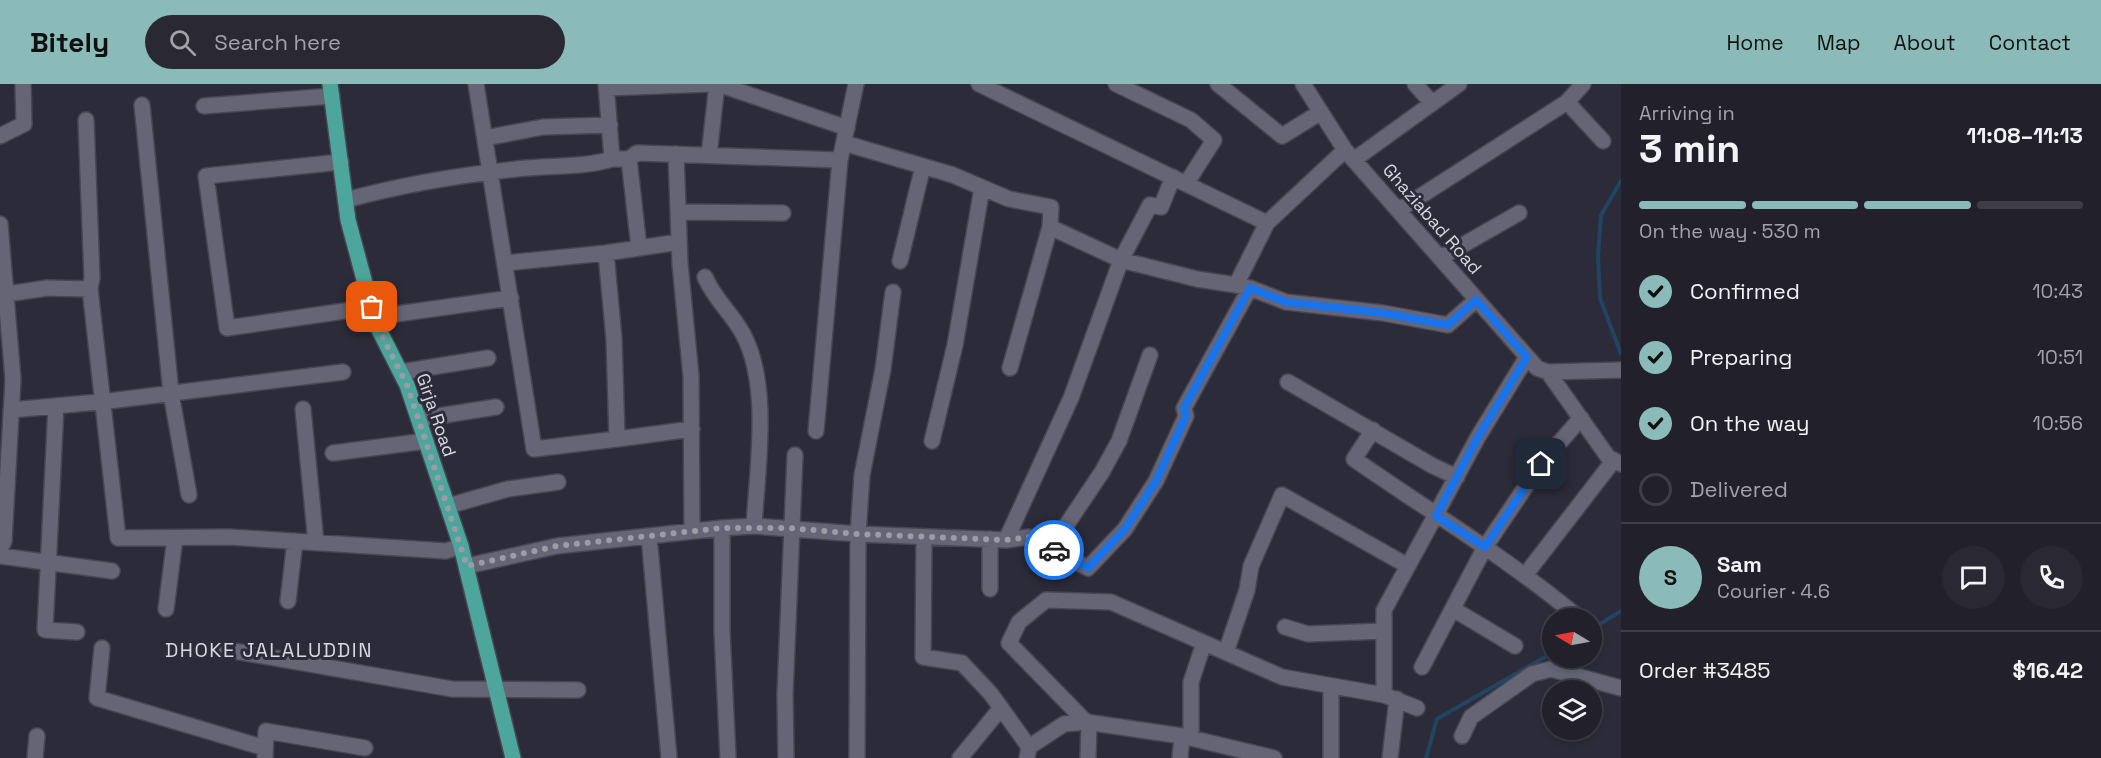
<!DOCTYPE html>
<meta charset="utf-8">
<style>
:root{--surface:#21202b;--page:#292833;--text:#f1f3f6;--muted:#a2a3a9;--line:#3e3e47;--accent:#8bbbb9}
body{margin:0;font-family:"Space Grotesk",sans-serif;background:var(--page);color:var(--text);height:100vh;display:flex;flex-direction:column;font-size:22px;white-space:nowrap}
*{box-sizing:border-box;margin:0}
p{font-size:20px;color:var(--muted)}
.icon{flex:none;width:33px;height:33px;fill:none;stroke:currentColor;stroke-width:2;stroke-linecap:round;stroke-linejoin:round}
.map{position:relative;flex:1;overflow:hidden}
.details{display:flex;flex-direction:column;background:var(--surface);width:480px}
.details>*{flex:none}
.needle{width:39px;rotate:280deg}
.controls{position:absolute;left:1542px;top:524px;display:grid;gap:12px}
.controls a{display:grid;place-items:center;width:60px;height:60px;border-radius:50%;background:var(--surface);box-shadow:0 3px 9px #0003,0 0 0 2px var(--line);font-size:30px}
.pin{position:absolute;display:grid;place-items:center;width:51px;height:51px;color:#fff;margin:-26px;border-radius:12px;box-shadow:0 3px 9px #0006}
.courier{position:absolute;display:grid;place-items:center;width:60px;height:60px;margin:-30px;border:4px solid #1a73e8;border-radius:50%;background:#fff;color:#222;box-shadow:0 2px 8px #0007}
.summary em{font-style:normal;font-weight:800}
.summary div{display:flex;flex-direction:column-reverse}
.summary{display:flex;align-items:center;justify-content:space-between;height:102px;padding:0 18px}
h1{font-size:39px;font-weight:800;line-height:45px}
.bar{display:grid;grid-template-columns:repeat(4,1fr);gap:9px 6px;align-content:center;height:72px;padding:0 18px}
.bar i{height:8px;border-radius:4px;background:var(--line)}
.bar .active{background:var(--accent)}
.bar p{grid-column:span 4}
.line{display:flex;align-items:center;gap:15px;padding:0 18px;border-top:2px solid var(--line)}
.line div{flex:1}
.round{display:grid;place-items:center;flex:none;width:63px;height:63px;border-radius:32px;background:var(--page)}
ol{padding:0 18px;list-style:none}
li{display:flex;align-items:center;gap:18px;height:66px}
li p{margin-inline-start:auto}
li .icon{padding:6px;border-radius:50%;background:var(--accent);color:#111;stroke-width:4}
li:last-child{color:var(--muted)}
li i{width:33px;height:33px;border:3px solid var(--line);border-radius:50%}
header{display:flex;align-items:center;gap:36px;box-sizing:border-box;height:84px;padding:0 30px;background:var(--accent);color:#111}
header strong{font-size:28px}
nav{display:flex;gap:33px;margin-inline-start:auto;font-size:21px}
.search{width:420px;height:54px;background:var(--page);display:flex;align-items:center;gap:15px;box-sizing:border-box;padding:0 21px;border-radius:33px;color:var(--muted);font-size:22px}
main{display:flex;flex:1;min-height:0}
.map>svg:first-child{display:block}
</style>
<header>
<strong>Bitely</strong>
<div class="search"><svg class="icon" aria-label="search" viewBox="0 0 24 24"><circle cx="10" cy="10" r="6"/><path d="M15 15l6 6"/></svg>Search here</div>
<nav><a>Home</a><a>Map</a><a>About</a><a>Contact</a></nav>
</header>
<main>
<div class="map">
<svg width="1621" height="674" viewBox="0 0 1621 674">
<rect width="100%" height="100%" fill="#2c2b39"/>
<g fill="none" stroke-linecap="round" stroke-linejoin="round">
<path stroke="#214561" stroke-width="4" d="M1621 97 1601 131 1598 172 1600 214 1621 270
M1592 545 1621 527
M1426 674 1437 635 1552 569"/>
<defs>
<path id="minor" d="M476 0 534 365 617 355 614 255 606 169
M606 0 612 75H629L637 69 840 76 856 0
M718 0 847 44
M979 0 1267 139 1345 66
M1116 0 1191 36 1214 56 1186 100
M1218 0 1282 52 1321 28
M1303 0 1345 66 1537 284 1548 288 1621 286
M1415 0 1432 19
M607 4 710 0
M1567 18 1603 57
M142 21 171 309 189 411
M204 22 332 12
M86 36 92 194 90 205 118 454 229 453 446 467 461 462
M0 52 24 40 23 0
M485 54 543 43 610 41
M844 59 953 91 1009 115 1051 123 1050 143 1121 176 1197 195 1236 201 1267 139
M676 70 680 180 691 292 692 447
M709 71 717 0
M629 75 639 164
M1355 75 1459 0
M341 78 206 92 227 244 372 223
M346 116C401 101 460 91 517 85 549 81 583 84 612 75
M1399 126 1567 18 1583 0
M678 128 783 129
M0 140 13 295 4 457 0 466
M1440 174 1519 129
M900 177 923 82
M506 179 606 169 679 158
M705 193C714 215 732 229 743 250 771 302 757 386 754 442
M1250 204 1286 218 1383 229 1448 241 1476 216
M0 211 47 204 90 205
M375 233 511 214
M1010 284 1050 143
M401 288 488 274
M1548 288 1608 373 1621 380
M1288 298 1433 382 1457 393
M56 322 45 546 77 548
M303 325 316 459
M11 326 109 317 343 288
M419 335 496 323
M1373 346 1354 375C1427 426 1504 472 1573 529
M816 347 840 76
M617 355 692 345
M932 357 955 261 982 104
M333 369 426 357
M448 422 508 405 558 398
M722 444V547L728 674
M649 452 669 674
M924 453 923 573 962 579 991 610 1029 663 1027 674
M1006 456 1029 453 1088 484 1125 445 1156 397 1186 332 1184 324 1250 204 1236 201
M1051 464 1102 388 1119 357 1150 271
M0 472 112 487
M467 482 557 462 722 444 754 442 858 450 1006 456 1071 314 1121 176 1150 121 1161 123 1173 93
M1526 490 1614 376
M990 505V455
M288 517 295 457
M166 525 175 454
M1453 525 1515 562
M1285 543 1308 550 1383 547
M102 564 97 614 265 664
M223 565 452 605 578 606
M1226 568 1247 506 1251 482 1282 411 1408 482
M1422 583 1485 463 1541 380 1581 334
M1384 611V526L1478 353 1527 273
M1086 638 1009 559 1019 538 1046 516 1111 518 1282 593 1384 611 1417 624
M1462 652 1471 633 1532 590 1551 585 1621 604
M1191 654V598L1204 559
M1029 663 1064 640 1086 638 1182 652 1274 674
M35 674 37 652
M265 674 266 647 365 664
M786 674 785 610 795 371
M857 674 858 450 862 391 883 285 893 208
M960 674 1001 624
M1088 674 1089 638
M1180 674 1182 652
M1331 674V603
M1390 674 1397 615"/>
<path id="major" d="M330 0 348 136 376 240 407 301 461 462 513 674"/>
</defs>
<use href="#minor" stroke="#474652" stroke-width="18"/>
<use href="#major" stroke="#474652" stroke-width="18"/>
<use href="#minor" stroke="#666576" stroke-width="15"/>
<use href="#major" stroke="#4da69b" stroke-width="15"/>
</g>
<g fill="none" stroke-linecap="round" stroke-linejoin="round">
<path stroke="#9c9ca7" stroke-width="6" stroke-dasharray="0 10.8" d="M372 223 376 240 407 301 467 482 557 462 722 444H790L858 450 1006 456 1029 453 1054 466"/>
<path stroke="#1a73e8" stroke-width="8" d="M1054 466 1088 484 1125 445 1156 397 1186 332 1184 324 1250 204 1286 218 1383 229 1448 241 1476 216 1527 273 1478 353 1436 432 1485 463 1541 380"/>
</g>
<g text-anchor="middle" stroke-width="6" stroke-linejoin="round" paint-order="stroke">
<g font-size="18" fill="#d9d9e2" stroke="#2c2b39">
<text transform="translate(1432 135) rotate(49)" y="6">Ghaziabad Road</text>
<text transform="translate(436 331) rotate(71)" y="6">Girja Road</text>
</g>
<g font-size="20" letter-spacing="1.5" fill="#d9d9e2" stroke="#2c2b39">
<text x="269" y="573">DHOKE JALALUDDIN</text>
</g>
</g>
</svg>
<div class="controls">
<a><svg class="needle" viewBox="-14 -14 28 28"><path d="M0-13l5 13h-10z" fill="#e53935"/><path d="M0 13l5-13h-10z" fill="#a2a3a9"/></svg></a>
<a><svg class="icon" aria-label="layers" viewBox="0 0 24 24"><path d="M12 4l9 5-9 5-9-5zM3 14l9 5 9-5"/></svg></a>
</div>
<div class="pin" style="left:372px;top:223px;background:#ea580c"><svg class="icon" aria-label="bag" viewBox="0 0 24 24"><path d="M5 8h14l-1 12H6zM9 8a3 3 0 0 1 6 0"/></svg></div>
<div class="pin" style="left:1541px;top:380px;background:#1f2937"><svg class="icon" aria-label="home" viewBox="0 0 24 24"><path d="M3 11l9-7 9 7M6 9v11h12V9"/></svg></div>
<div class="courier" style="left:1054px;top:466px"><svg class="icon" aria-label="car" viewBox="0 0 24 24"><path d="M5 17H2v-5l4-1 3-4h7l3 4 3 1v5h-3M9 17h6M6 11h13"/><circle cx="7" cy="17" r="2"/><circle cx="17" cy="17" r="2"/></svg></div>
</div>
<section class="details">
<div class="summary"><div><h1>3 min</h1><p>Arriving in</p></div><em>11:08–11:13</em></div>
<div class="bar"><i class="active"></i><i class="active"></i><i class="active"></i><i></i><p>On the way · 530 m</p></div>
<ol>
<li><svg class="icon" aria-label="check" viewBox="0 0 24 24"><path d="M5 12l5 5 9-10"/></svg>Confirmed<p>10:43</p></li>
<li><svg class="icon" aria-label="check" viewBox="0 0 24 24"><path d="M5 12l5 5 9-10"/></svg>Preparing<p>10:51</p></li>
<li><svg class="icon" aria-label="check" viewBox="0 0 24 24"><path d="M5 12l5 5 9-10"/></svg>On the way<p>10:56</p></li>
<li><i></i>Delivered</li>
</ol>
<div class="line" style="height:108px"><b class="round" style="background:var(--accent);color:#111">S</b><div><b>Sam</b><p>Courier · 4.6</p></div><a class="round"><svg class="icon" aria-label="chat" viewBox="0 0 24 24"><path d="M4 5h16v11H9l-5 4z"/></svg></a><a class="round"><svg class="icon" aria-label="phone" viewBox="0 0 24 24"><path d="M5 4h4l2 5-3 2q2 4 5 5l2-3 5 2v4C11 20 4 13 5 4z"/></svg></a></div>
<div class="line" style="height:78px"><div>Order #3485</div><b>$16.42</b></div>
</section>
</main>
